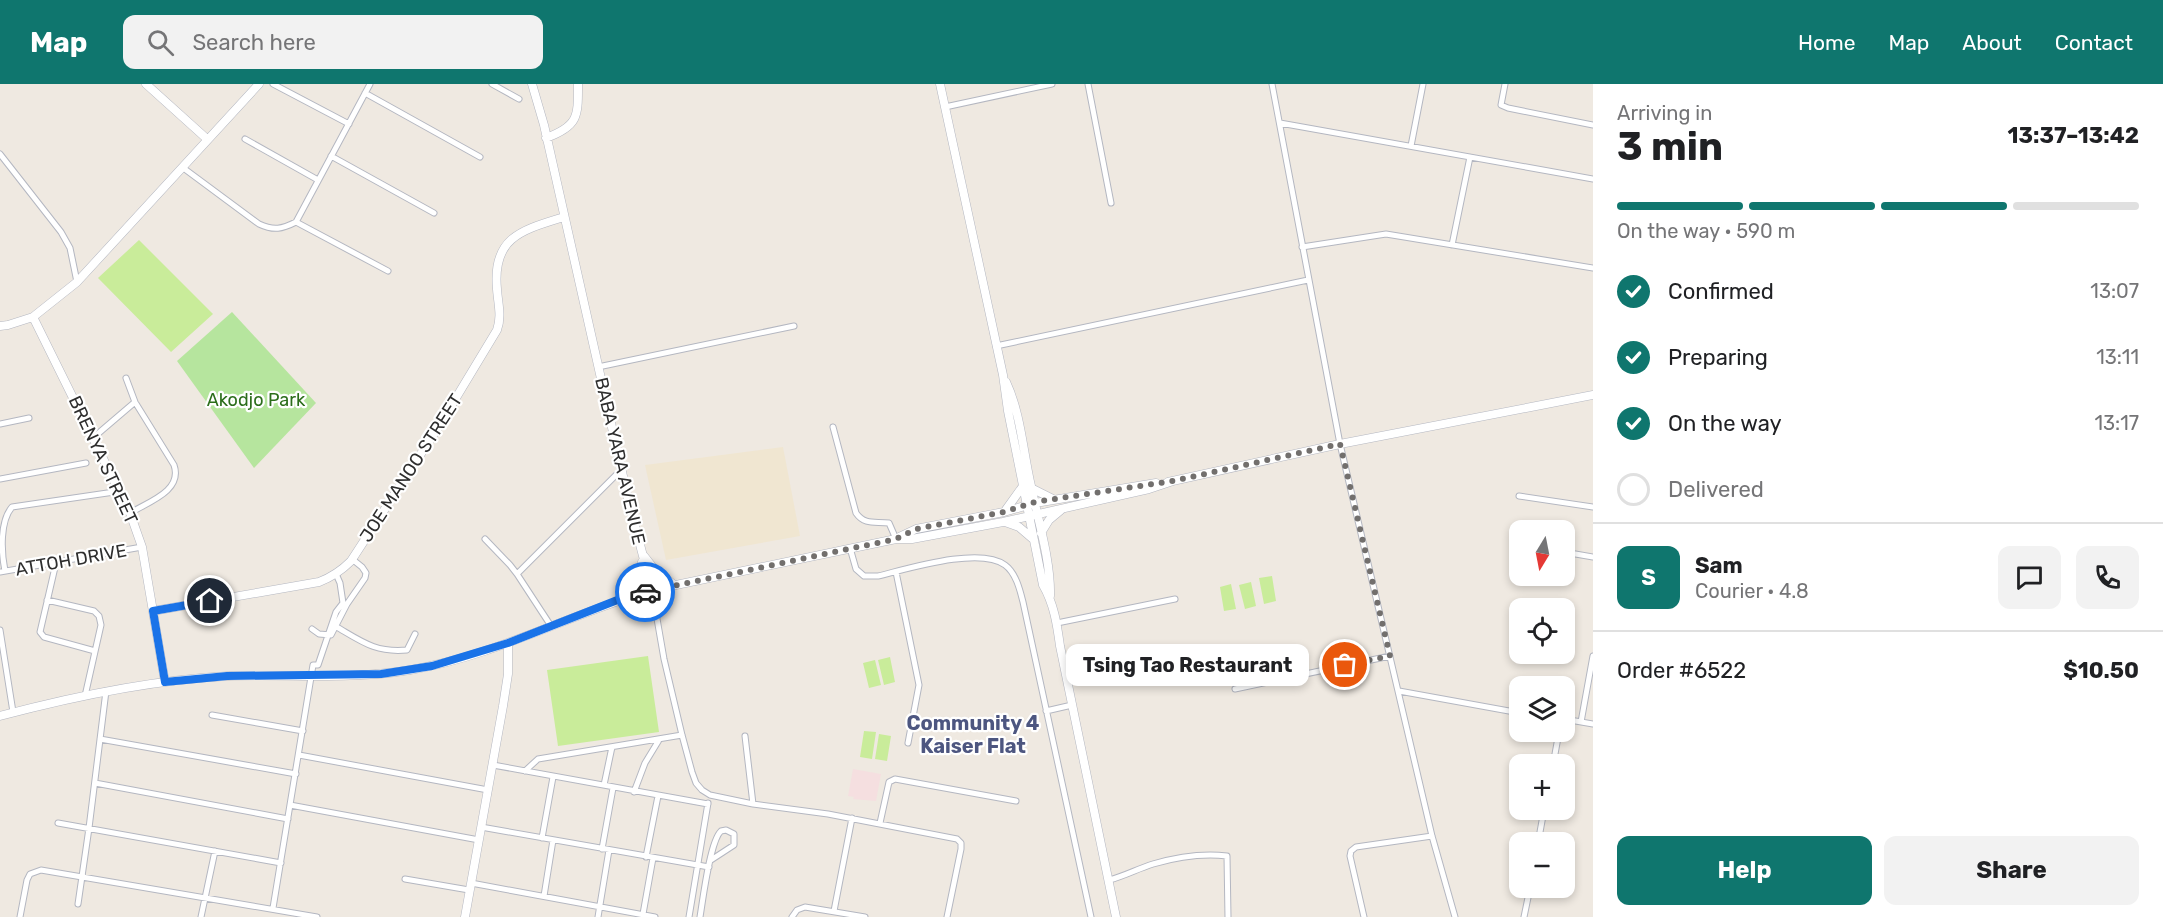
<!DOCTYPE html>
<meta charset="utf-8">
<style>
:root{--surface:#fff;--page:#f2f2f2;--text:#202124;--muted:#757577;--line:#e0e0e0;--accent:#0f766e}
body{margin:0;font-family:Rubik,sans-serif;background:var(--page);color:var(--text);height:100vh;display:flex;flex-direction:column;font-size:22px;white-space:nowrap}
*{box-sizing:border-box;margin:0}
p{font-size:20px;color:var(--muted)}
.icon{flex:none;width:33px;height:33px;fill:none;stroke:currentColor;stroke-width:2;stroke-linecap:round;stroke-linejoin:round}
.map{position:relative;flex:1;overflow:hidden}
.details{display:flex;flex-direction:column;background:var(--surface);width:570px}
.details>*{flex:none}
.needle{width:39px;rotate:190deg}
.tools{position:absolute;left:1509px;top:436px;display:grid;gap:12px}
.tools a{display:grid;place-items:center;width:66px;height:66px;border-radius:12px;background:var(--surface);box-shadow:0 3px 9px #0003;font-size:30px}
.pin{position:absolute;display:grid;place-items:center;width:51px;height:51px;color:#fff;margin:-26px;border:3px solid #fff;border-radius:50%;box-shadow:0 2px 6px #0007}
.courier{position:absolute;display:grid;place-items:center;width:60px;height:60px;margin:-30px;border:4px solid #1a73e8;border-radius:50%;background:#fff;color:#222;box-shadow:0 2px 8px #0007}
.bubble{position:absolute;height:42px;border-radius:12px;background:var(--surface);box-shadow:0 3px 9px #0003;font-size:20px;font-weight:700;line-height:42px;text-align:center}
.overview em{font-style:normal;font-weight:700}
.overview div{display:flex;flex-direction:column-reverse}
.overview{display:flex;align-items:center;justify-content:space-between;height:102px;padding:0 24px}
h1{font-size:39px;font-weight:700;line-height:45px}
.bar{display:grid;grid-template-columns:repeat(4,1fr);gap:9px 6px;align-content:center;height:72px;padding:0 24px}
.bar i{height:8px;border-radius:4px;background:var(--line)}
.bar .on{background:var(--accent)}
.bar p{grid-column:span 4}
.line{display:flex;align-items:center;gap:15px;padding:0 24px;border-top:2px solid var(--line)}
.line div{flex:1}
.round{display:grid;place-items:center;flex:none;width:63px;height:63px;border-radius:12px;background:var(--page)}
ol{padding:0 24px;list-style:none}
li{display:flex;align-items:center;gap:18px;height:66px}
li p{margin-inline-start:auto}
li .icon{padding:6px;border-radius:50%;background:var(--accent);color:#fff;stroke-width:4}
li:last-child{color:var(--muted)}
li i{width:33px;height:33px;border:3px solid var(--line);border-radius:50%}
.primary-button{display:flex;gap:12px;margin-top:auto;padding:12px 24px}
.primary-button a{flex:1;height:69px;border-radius:12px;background:var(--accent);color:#fff;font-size:24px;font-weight:700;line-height:69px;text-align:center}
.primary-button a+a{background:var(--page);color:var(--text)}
header{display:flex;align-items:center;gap:36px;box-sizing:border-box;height:84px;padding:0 30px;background:var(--accent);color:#fff}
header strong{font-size:28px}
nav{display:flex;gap:33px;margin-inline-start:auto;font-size:21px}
.search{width:420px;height:54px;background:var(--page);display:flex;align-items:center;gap:15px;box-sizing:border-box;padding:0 21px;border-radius:12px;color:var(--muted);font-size:22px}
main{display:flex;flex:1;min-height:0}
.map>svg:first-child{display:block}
</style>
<header>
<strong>Map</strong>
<div class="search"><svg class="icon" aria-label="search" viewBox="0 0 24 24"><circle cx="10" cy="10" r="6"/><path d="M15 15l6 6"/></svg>Search here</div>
<nav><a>Home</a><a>Map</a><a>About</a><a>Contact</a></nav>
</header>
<main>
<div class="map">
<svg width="1593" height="833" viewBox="0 0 1593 833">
<rect width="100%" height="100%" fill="#efe9e1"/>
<path fill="#f0e6d1" d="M783 363 800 452 666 476 645 381Z"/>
<path fill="#f5dfe0" d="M853 685 881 690 876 717 853 715 854 713 848 712Z"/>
<path fill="#b6e59e" d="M232 228 316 319 254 384 177 277Z"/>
<path fill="#c9ec9a" d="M139 156 213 230 171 268 98 194Z
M1272 492 1276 517 1264 520 1259 494Z
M1251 498 1256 522 1245 525 1239 501Z
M1231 500 1236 525 1224 527 1220 503Z
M648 572 659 648 558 662 547 586Z
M890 573 895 598 884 601 878 576Z
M875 576 881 601 869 604 863 579Z
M864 647 876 648 872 675 860 673Z
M879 650 891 652 887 677 875 675Z"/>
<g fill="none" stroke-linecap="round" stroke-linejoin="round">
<defs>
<path id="street" d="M273 0 349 40
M492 0 519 15
M1088 0 1111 119
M1272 0 1340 360 1432 752 1455 833
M1505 0 1501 21 1508 24 1593 41
M365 9 480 73
M945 23 1052 0
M1280 39 1593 95
M245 55 318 96
M1411 62 1423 0
M0 70 61 148 70 164 77 198
M331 72 434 129
M182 83 259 140C274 147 282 145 296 138L370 0
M296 138 388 187
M1452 161 1470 73
M1302 163 1386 150 1593 184
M996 262 1308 196
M598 283 794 242
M126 294 135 318 174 381C183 407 148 418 130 429
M0 340 29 334
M833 343 856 429C865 442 876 437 889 439L896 455
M94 353 135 318
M0 395 86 379
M1519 412 1593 423
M485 455 510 481 517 490 622 385
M850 464 856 485 864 492H878C907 485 980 462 1005 481 1016 489 1020 506 1023 518L1091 833
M1564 468 1593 473
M56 479 40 548 44 553 95 567
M5 487C1 467 0 437 12 423L121 407
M0 488 142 463
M896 488 919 601 908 659
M517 490 551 542
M652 506 664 575 682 651 692 688 696 699 702 706 710 711 753 720 828 730 957 755 961 759V765L947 833
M47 516 94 527 99 532 101 541 85 612
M1057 539 1175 515
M335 542C361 557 375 569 407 566L415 550
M312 545 319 550 331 551 347 520 365 494 366 489 362 483 352 475
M0 546 13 628
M1235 605 1390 572
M1399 607 1520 629
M1046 627 1072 621
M212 631 303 647
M1564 635 1593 640
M1581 638 1593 572
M745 652 753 720
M100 655 296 690
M299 671 488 706
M493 681 708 720
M1553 681 1559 648
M525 687 538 675 682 651
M95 699 288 735
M604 701 612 663
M634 708 645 679 659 656
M290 721 479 756
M58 739 281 779
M880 739 889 698 895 695 1016 717
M481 743 709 783
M542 754 553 693
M1538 759 1544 726
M602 765 613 704
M646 773 658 712
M405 795 469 806
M1109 796C1125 792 1137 785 1153 780 1177 773 1202 769 1227 772L1228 833
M471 799 655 833
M544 812 553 756
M78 820 89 744 106 607
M273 824 313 581H318L336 528 343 519 340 499 336 490
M834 827 852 734
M643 830 653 774
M20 833 27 796 30 790 41 786 317 833
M201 833 215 767
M598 833 609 766
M689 833 708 719
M700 833C703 815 710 757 721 747L726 746 734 750V761L711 776
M792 833 797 826 805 823 865 833
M1364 833 1350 772 1351 767 1356 763 1432 752
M1524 833 1530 804"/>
<path id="secondary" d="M146 0 207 55
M532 0 544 41 629 419 652 506
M940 0 1003 291 1008 327 1043 501C1054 520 1057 540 1060 562L1116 833
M546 54C579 42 578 32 578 0
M33 233 130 429 142 463 165 598
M0 242 8 241 33 233 77 198 259 0
M1006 298C1021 330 1023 368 1031 402 1038 436 1051 477 1050 512
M1168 398 1340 360 1593 311
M1031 404 1053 415
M1005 427 1023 402
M1005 438 1019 443 1033 455
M1041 449 1049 436 1061 426
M899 453 916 445 1004 428 1035 419 1156 399
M644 472 655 486 673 500
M626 512 637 498 642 478
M153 527 319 498C332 493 341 487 351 477L439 342 497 246C502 232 498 220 497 205 492 153 522 146 564 133
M0 632C75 612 151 596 228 592 289 590 350 596 410 586 495 572 570 530 652 506L896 455H912L1003 438 1149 405 1173 397
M465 833 503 622 508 590V559"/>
</defs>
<use href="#street" stroke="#b4b7c1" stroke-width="7"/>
<use href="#secondary" stroke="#b4b7c1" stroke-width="9"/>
<use href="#street" stroke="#fff" stroke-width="5"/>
<use href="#secondary" stroke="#fff" stroke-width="8"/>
</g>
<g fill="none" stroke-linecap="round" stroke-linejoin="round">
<path stroke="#726f6d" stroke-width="6" stroke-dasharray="0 10.8" d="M645 508 896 455 916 445 1004 428 1035 418 1173 397 1340 360 1390 572 1345 581"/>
<path stroke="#1a73e8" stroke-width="8" d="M210 517 153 527 165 598 227 592 381 590 432 582 508 559 625 513 645 508"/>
</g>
<g text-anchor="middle" stroke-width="4.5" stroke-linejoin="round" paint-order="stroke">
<g font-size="18" fill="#2c6e1b" stroke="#fff">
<text x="256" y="322">Akodjo Park</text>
</g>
<g font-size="18" fill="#2e2e2e" stroke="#fff">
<text transform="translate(103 376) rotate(65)" y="6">BRENYA STREET</text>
<text transform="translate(620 377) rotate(77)" y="6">BABA YARA AVENUE</text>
<text transform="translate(411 384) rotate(-57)" y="6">JOE MANOO STREET</text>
<text transform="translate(71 476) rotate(-10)" y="6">ATTOH DRIVE</text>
</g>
<g font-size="20" font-weight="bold" fill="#4d5680" stroke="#fff">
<text x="973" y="646">Community 4<tspan x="973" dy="23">Kaiser Flat</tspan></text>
</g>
</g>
</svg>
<div class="tools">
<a><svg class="needle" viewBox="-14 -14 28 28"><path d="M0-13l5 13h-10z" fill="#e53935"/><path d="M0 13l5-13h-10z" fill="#757577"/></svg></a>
<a><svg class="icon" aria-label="locate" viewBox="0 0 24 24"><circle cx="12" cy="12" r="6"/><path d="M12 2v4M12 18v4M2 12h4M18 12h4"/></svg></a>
<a><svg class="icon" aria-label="layers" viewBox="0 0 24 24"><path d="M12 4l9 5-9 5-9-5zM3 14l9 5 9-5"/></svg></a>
<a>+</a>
<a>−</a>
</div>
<div class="pin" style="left:1345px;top:581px;background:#ea580c"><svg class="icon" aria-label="bag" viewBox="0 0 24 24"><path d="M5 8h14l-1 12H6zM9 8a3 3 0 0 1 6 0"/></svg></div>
<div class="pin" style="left:210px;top:517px;background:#1f2937"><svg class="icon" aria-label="home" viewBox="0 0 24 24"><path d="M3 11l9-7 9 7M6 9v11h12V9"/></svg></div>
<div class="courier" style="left:645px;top:508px"><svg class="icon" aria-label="car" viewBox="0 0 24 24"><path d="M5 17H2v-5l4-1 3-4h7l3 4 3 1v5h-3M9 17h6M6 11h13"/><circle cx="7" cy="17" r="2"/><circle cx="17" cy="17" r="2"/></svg></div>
<div class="bubble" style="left:1066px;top:560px;width:243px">Tsing Tao Restaurant</div>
</div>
<section class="details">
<div class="overview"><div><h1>3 min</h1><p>Arriving in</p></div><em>13:37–13:42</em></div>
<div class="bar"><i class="on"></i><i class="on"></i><i class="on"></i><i></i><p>On the way · 590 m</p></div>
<ol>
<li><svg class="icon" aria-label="check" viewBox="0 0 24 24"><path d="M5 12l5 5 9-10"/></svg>Confirmed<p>13:07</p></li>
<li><svg class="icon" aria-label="check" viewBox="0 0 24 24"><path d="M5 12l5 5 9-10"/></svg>Preparing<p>13:11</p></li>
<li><svg class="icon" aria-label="check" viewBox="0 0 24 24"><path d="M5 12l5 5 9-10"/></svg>On the way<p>13:17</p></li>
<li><i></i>Delivered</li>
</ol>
<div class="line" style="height:108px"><b class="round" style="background:var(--accent);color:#fff">S</b><div><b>Sam</b><p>Courier · 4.8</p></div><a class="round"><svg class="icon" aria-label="chat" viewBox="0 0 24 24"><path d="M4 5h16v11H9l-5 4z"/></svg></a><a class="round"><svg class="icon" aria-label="phone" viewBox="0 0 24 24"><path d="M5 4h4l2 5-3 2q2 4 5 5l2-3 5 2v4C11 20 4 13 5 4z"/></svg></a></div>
<div class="line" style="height:78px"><div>Order #6522</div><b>$10.50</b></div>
<div class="primary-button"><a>Help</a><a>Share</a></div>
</section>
</main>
